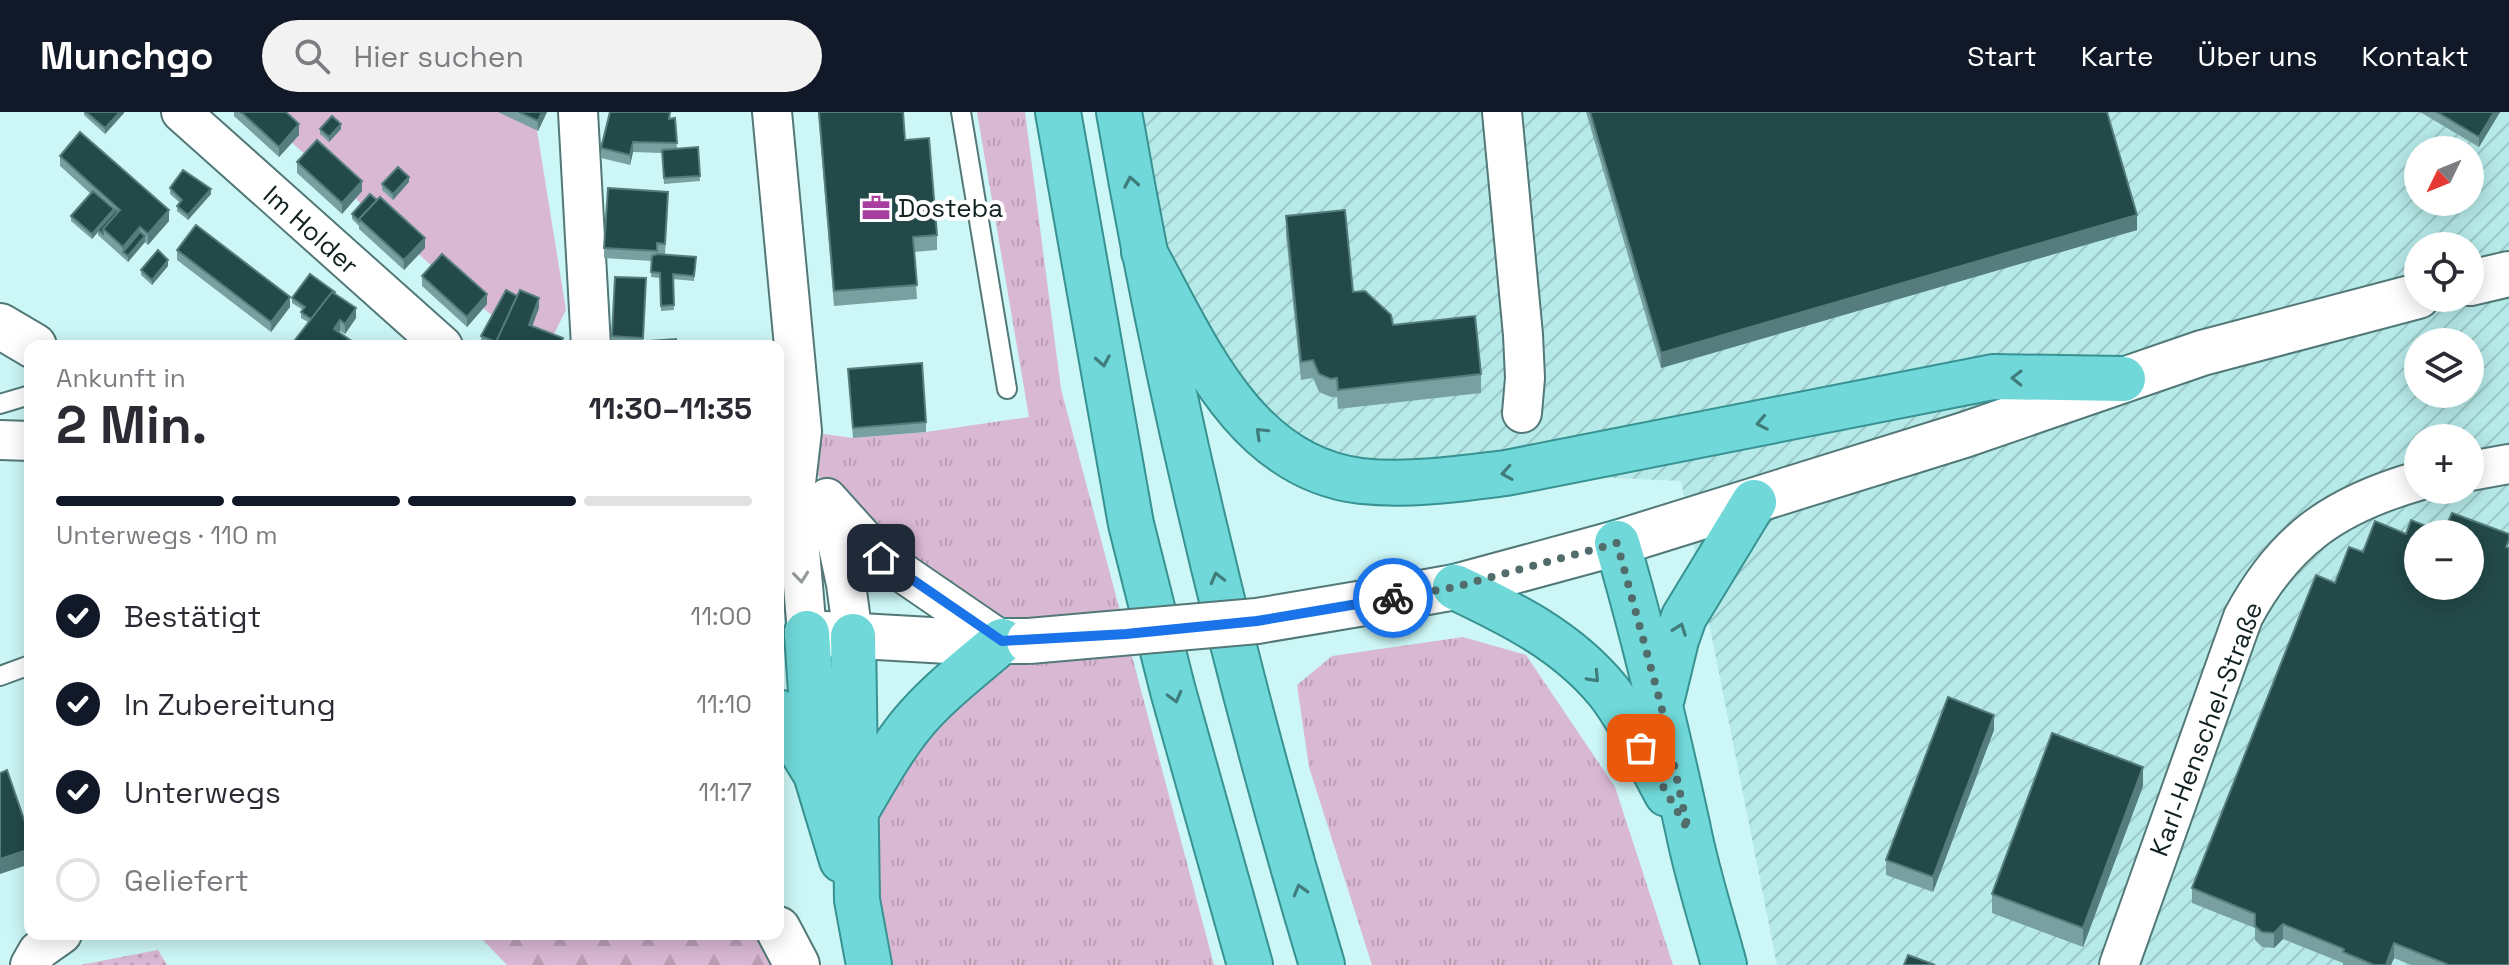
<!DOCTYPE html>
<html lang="de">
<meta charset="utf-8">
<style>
:root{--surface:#fff;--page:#f2f2f3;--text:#2b2b33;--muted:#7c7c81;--line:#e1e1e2;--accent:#111827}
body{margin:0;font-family:"Space Grotesk",sans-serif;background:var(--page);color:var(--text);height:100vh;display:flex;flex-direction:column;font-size:30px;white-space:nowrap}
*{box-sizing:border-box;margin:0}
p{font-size:26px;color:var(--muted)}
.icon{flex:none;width:44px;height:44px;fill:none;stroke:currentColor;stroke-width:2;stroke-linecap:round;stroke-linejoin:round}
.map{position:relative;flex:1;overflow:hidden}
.side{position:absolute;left:24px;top:228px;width:760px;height:600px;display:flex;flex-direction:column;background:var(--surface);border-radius:16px;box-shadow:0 4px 20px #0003}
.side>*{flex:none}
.needle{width:52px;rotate:227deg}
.tools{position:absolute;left:2404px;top:24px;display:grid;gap:16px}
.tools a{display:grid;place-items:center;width:80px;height:80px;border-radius:50%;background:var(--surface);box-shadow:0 4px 20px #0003;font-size:40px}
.pin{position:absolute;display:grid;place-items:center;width:68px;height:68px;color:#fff;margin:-34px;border-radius:16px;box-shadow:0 4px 12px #0006}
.courier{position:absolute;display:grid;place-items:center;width:80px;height:80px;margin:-40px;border:6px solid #1a73e8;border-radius:50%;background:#fff;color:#222;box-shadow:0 2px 10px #0007}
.headline em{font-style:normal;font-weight:700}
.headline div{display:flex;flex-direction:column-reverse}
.headline{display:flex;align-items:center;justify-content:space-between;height:136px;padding:0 32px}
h1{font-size:52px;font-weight:700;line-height:60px}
.bar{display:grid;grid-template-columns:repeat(4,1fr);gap:12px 8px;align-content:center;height:96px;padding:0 32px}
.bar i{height:10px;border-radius:6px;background:var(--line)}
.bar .on{background:var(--accent)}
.bar p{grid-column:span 4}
ol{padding:0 32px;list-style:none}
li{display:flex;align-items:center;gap:24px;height:88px}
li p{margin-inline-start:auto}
li .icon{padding:8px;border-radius:50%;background:var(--accent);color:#fff;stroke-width:4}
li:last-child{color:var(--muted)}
li i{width:44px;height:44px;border:4px solid var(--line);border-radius:50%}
header{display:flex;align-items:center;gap:48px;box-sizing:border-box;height:112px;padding:0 40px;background:var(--accent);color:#fff}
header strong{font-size:38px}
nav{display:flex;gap:44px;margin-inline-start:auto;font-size:28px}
.search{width:560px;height:72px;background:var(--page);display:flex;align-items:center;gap:20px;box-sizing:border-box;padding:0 28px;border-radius:44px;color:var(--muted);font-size:30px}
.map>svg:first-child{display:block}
</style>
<header>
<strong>Munchgo</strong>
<div class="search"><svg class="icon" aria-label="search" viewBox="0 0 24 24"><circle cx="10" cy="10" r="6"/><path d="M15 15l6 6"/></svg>Hier suchen</div>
<nav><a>Start</a><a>Karte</a><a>Über uns</a><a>Kontakt</a></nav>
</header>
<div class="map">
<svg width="2509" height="853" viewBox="0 0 2509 853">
<defs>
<pattern id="industrial-furrows" width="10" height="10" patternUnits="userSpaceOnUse" patternTransform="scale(2)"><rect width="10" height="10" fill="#b6eae9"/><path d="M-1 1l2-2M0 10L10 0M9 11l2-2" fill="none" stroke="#9bc8c8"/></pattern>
<pattern id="grass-tufts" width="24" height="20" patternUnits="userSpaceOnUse" patternTransform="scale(2)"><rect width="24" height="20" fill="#d9b8d4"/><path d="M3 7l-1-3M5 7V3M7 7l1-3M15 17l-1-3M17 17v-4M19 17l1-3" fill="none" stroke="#b99eb6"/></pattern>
<pattern id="forest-firs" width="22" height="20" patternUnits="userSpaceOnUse" patternTransform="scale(2)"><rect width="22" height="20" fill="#d9b8d4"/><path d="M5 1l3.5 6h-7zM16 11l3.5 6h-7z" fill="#b99eb6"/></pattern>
<pattern id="park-dots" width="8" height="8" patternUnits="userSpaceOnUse" patternTransform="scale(2)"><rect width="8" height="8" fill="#d9b8d4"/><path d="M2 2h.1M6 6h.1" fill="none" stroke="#b99eb6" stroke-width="1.8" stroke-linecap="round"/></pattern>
</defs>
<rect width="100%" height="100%" fill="#ccf7f6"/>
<path fill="url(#industrial-furrows)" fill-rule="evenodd" d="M1119 0H2509V853H1777L1681 369 1506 361 1358 368 1207 253ZM2418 38H2470V90H2418ZM2418 134H2470V186H2418ZM2418 230H2470V282H2418ZM2418 326H2470V378H2418ZM2418 422H2470V474H2418Z"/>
<path fill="url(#grass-tufts)" d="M977 0H1025L1061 277 1214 853H869L855 701 1002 529 827 386 802 319 853 326 926 320 1029 305Z
M1463 525 1526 543 1615 675 1673 853H1372L1309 655 1297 573 1332 544Z"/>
<path fill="url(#forest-firs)" d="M477 822H756L771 853H507Z"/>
<path fill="url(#park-dots)" d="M158 838 167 853H80Z"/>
<path fill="#d9b8d4" d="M257 0H534L566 198 548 234H532L457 176Z"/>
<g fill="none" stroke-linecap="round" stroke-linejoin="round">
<defs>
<path id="service" d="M961 0 1007 277
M0 292 30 283
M0 564 30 553"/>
<path id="minor" d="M181 0 443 234
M578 0 591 234
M772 0 802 319 795 379 807 521
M1502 0 1523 223 1525 266 1522 301
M0 328 30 329
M2470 359 2509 352
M827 386 881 446 1002 529
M828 389 846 472 853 524
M30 853 38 839 62 822
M2119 853 2243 505C2285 427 2335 393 2418 369"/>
<path id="tertiary" d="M0 214 34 234
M778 817 797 853"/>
<path id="secondary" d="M2470 171 2509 162
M1382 488 1455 475 1617 431 1964 323 2202 241 2418 184
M807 521 948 529H1027"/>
<path id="trunk" d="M1058 0 1131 412 1173 579 1250 853
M1119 0C1169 288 1238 573 1322 853
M1144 140C1194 230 1243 355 1361 369 1410 374 1458 367 1506 361L1993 265 2123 267
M1617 431C1645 526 1667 621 1688 717 1697 763 1712 808 1724 853
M1455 475C1512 502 1567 529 1608 579 1629 605 1650 651 1667 682
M807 521 816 654
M853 524 857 788 869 853
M1662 586 1676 528 1684 505 1754 390
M778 600 816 662 842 748
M855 701C873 671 889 640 911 613 937 581 971 556 1002 529"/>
</defs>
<use href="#service" stroke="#527978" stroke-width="22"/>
<use href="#minor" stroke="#527978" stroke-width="42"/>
<use href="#tertiary" stroke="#527978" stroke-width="48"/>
<use href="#secondary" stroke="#527978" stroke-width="48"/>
<use href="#trunk" stroke="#389291" stroke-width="48"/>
<use href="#service" stroke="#fff" stroke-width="18"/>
<use href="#minor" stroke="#fff" stroke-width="38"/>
<use href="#tertiary" stroke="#fff" stroke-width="44"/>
<use href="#secondary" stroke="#fff" stroke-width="44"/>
<use href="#trunk" stroke="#70d8d8" stroke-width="44"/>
<defs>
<path id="secondary-bridge" d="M1029 529 1257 509 1382 488"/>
</defs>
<use href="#secondary-bridge" stroke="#527978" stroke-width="48" stroke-linecap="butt"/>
<use href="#secondary-bridge" stroke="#fff" stroke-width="44"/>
</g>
<path fill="#78a0a0" d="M84 0H124V1L105 22 84 3Z
M234 0H286L299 23 279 45 234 4Z
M498 0H547L538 19Z
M818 0H903L905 28 937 123V138L914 140 917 187 834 194Z
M1586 0H2107L2137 118 1661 256Z
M2420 0H2500L2479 35Z
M675 6 677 37 698 35 700 69 664 72 662 41 633 40 630 53 601 46V36L670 7Z
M320 17H341L329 30 320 22Z
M60 44 169 109 148 133 145 130 128 150 98 123V120L92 127 71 109V104L91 82 60 54Z
M297 50 362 79 342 102 297 61Z
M409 70 393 88 382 78V72Z
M170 76 211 82 188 108 177 99V94L180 91 170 82Z
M668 91 665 142 696 150 694 169 673 167 674 198 661 199 660 166 651 165 652 149 604 146V136Z
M352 102 425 136 404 158 359 117V114L352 107Z
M1286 104 1353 180 1393 213 1481 262V281L1338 297 1337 285H1331L1319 280 1313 266 1301 268 1286 123Z
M177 138 290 195 271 220 177 148Z
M168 154 152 173 141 163V158Z
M422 164 487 192 467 215 422 174Z
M646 166 643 234H612V224Z
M335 182 356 206 345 222 340 219 339 220 359 234H295V228L308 210 301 206V200L303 198 292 191V186Z
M539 196 532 214 563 234H494L481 229V224Z
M848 257 926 310V320L853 326Z
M2406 422 2509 853H2411L2394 846 2391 853H2343V851L2283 827 2274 836 2262 835 2255 828V816L2192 791V776L2335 471 2363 440Z
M1994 618 1933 780 1886 763V748Z
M2143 674 2083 835 1992 801V782Z"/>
<path fill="#567d7d" d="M120 0H124V1L105 22V16Z
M542 0H547L538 19V9Z
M2494 0H2500L2479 35V25Z
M299 12V23L279 45V35Z
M341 12V17L329 30V25Z
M633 30V40L630 53V43Z
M409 65V70L393 88V82Z
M362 69V79L342 102V91Z
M211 77V82L188 108V103Z
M114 97V102L98 118V120L92 127V122Z
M169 98V109L148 133V122Z
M2137 103V118L1661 256V241Z
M140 115V126L123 140V135Z
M145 124V130L128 150V144Z
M425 126V136L404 158V148Z
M168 148V154L152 173V168Z
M487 182V192L467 215V205Z
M290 185V195L271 220V210Z
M539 186V196L529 223V213Z
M356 196V206L345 222V212Z
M340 208V219L334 227V217Z
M1994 603V618L1933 780V765Z
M2143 655V674L2083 835V816Z
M30 737V752L0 762V747Z
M2283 812V827L2274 836V821Z
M2394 831V846L2391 853H2386Z"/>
<path fill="#234949" stroke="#567d7d" stroke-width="2" fill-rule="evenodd" d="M86 0H120L105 16Z
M241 0H286L299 12 279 35Z
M519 0H542L538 9Z
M610 0H670L669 7 675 6 677 31 633 30 630 43 601 36Z
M819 0H903L905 28 929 26 937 123 913 125 917 173 834 179Z
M1590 0H2107L2137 103 1661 241Z
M2437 0H2494L2479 25Z
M332 4 341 12 329 25 320 17Z
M80 20 169 98 148 122 140 115 123 135 103 117 120 98 60 44Z
M317 28 362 69 342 91 297 50Z
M698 35 700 64 664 66 662 38Z
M398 55 409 65 393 82 382 72Z
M183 58 211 77 188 103 177 94 182 88 170 76Z
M608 76 668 80 665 132 657 131V139L604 136Z
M93 79 114 97 92 122 71 104Z
M370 82 377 88 359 107V109L352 102Z
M380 85 425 126 404 148 359 107Z
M116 98 118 100 103 117V122L98 118Z
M1345 98 1353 180 1365 179 1391 203 1393 213 1475 204 1481 262 1338 278 1337 266 1331 267 1319 262 1313 248 1301 250 1286 104Z
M196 113 290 185 271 210 177 138Z
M140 120 145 124 128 144 123 140Z
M158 138 168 148 152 168 141 158Z
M442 142 487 182 467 205 422 164Z
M657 142 696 145 694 164 673 162 674 193 661 194 660 161 651 160 652 144Z
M310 162 335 180 334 181 332 180 311 207 301 200 305 195 292 186Z
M615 165 646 166 643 226 612 224Z
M506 178 517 184 496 230 481 224Z
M520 178 539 186 529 213 563 226 560 234H500L495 232Z
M332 180 356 196 345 212 340 208 334 217 359 234H304L295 228Z
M676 227 677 234H650V229Z
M922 251 926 310 853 316 848 257Z
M2452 401 2509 422V428L2506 435 2509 436V853H2449L2394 831 2386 853H2374L2343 840 2344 837 2283 812 2274 821 2262 820 2255 814V802L2192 776 2316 463 2335 471 2349 435 2363 440 2375 409 2406 422 2411 408 2443 421ZM2418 422H2470V474H2418Z
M1948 585 1994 603 1933 765 1886 748Z
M2052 621 2143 655 2083 816 1992 782Z
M7 658 30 725V737L0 747V661Z
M1908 843 1935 853H1904Z"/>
<defs><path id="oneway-chevron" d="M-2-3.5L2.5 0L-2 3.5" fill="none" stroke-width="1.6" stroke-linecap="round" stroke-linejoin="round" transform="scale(2)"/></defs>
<g stroke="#407c7c">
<use href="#oneway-chevron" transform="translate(1131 70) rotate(-100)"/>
<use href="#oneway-chevron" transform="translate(1103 249) rotate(80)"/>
<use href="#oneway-chevron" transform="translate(2017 266) rotate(-179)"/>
<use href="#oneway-chevron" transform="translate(1762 311) rotate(169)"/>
<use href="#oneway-chevron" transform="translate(1261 321) rotate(-136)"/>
<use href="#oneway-chevron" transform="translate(1507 361) rotate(171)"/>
<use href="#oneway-chevron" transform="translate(1217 466) rotate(-104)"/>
<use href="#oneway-chevron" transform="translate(1680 517) rotate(-70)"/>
<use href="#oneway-chevron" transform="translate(1594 565) rotate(47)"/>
<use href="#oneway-chevron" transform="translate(1175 585) rotate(75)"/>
<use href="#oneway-chevron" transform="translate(1300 778) rotate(-106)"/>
</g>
<use stroke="#949b9b" href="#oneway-chevron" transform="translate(801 465) rotate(84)"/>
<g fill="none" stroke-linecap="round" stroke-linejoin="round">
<path stroke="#526c6c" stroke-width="8" stroke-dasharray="0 14.4" d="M1393 486 1455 475 1617 431 1661 593 1688 718 1641 636"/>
<path stroke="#1a73e8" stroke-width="10" d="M881 446 1002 529 1126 522 1257 509 1393 486"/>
</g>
<defs>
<symbol id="office-bare" viewBox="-9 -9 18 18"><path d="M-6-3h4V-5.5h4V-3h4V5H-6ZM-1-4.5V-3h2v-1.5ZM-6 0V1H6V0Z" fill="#a83ea0" stroke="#fff" stroke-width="2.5" paint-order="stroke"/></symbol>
</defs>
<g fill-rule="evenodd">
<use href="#office-bare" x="856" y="76" width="40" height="40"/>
</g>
<g text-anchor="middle" stroke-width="8" stroke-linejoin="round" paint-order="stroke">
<g font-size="26" fill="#112121" stroke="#fff" text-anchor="start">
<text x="898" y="105">Dosteba</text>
</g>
<g font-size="26" fill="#112121" stroke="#fff">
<text transform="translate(311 118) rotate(42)" y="9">Im Holder</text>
<text transform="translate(2206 617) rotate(-69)" y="9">Karl-Henschel-Straße</text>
</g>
</g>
</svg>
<div class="tools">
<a><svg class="needle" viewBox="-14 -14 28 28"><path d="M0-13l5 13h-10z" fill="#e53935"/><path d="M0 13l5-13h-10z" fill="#7c7c81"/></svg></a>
<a><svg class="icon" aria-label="locate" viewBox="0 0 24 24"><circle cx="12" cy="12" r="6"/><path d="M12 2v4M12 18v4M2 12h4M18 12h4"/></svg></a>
<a><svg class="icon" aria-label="layers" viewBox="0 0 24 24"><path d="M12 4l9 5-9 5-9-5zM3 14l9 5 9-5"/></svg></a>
<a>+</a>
<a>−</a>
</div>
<div class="pin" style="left:1641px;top:636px;background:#ea580c"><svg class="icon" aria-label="bag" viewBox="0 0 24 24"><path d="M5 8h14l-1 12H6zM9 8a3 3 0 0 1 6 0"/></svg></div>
<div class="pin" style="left:881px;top:446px;background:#1f2937"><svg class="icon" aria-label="home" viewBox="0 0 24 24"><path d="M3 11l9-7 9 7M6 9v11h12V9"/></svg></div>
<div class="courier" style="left:1393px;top:486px"><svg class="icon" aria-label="bike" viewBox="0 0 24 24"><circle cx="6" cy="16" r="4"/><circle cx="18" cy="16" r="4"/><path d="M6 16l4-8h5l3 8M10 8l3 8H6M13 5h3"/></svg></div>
<section class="side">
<div class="headline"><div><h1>2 Min.</h1><p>Ankunft in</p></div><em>11:30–11:35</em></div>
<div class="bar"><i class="on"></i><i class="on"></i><i class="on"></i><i></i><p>Unterwegs · 110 m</p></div>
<ol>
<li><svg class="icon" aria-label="check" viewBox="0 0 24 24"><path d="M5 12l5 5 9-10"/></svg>Bestätigt<p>11:00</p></li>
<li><svg class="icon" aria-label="check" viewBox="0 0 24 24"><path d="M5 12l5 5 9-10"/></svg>In Zubereitung<p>11:10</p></li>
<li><svg class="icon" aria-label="check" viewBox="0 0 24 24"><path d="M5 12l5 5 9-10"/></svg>Unterwegs<p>11:17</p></li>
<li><i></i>Geliefert</li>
</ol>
</section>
</div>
